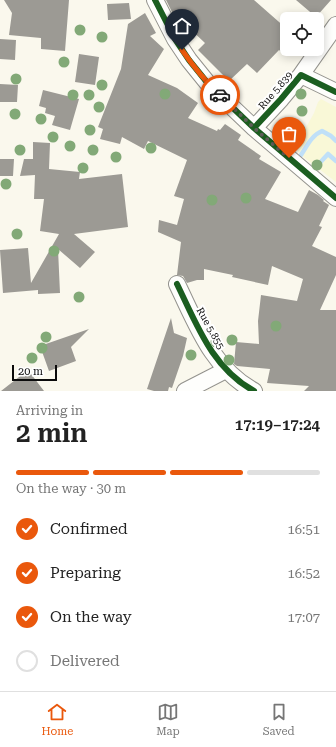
<!DOCTYPE html>
<meta charset="utf-8">
<style>
:root{--surface:#fff;--page:#f6f6f6;--text:#222;--muted:#767676;--line:#e0e0e0;--accent:#ea580c}
body{margin:0;font-family:"Roboto Serif",serif;background:var(--page);color:var(--text);height:100vh;display:flex;flex-direction:column;font-size:15px;white-space:nowrap}
*{box-sizing:border-box;margin:0}
p{font-size:13px;color:var(--muted)}
.icon{flex:none;width:22px;height:22px;fill:none;stroke:currentColor;stroke-width:2;stroke-linecap:round;stroke-linejoin:round}
.map{position:relative;height:391px;overflow:hidden}
.sheet{display:flex;flex-direction:column;background:var(--surface);flex:1}
.sheet>*{flex:none}
.controls{position:absolute;left:280px;top:12px;display:grid;gap:8px}
.controls a{display:grid;place-items:center;width:44px;height:44px;border-radius:6px;background:var(--surface);box-shadow:0 2px 10px #0003;font-size:20px}
.scale{position:absolute;left:12px;bottom:10px;width:45px;box-sizing:border-box;padding-left:4px;border:2px solid #0b0b0b;border-top:0;font-size:11px;line-height:14px;white-space:nowrap;color:#0b0b0b;-webkit-text-stroke:3px #fff;paint-order:stroke}
.pin{position:absolute;display:grid;place-items:center;width:34px;height:34px;color:#fff;margin:-41px -17px;border-radius:50% 50% 50% 0;rotate:-45deg;box-shadow:0 0 4px #0007}
.pin .icon{rotate:45deg}
.courier{position:absolute;display:grid;place-items:center;width:40px;height:40px;margin:-20px;border:3px solid #ea580c;border-radius:50%;background:#fff;color:#222;box-shadow:0 1px 5px #0007}
.head em{font-style:normal;font-weight:600}
.head div{display:flex;flex-direction:column-reverse}
.head{display:flex;align-items:center;justify-content:space-between;height:68px;padding:0 16px}
h1{font-size:26px;font-weight:600;line-height:30px}
.bar{display:grid;grid-template-columns:repeat(4,1fr);gap:6px 4px;align-content:center;height:48px;padding:0 16px}
.bar i{height:5px;border-radius:3px;background:var(--line)}
.bar .selected{background:var(--accent)}
.bar p{grid-column:span 4}
ol{padding:0 16px;list-style:none}
li{display:flex;align-items:center;gap:12px;height:44px}
li p{margin-inline-start:auto}
li .icon{padding:4px;border-radius:50%;background:var(--accent);color:#fff;stroke-width:4}
li:last-child{color:var(--muted)}
li i{width:22px;height:22px;border:2px solid var(--line);border-radius:50%}
.menu{display:flex;justify-content:space-around;align-items:center;height:56px;border-top:1px solid var(--line);background:var(--surface);font-size:11px;color:var(--muted)}
.menu a{display:grid;justify-items:center;gap:2px}
.menu .selected{color:var(--accent)}
.map>svg:first-child{display:block}
</style>
<div class="map">
<svg width="336" height="391" viewBox="0 0 336 391">
<rect width="100%" height="100%" fill="#faf8ed"/>
<path fill="#f9f8d7" d="M321 99 336 107V182L301 155 297 150 298 142 314 113 318 102Z"/>
<g fill="none" stroke-linecap="round" stroke-linejoin="round">
<path stroke="#c0e0f8" stroke-width="4.5" d="M301 155C307 146 312 135 322 131L331 136 336 141
M316 167 328 154 336 161"/>
</g>
<path fill="#9c9a94" d="M4 0H69L65 51 41 49V38L9 35 12 13Z
M166 0H254L287 29V56L279 50 257 73 247 64 229 81 198 50 205 43 187 26 185 28 174 16Z
M296 0H331L316 17Z
M129 3 131 19 108 20 107 4Z
M145 13 156 33 150 36 164 49 148 75 177 88 198 103 188 118 217 131 218 129 220 130 225 124 241 135 238 140 261 156 259 159 281 172 265 199 298 212 309 190 318 195 324 200 323 201 329 205 319 226 322 227 312 246 336 257V275L320 310H336V391H304L309 386 267 383 270 369 237 366 234 364 236 342 259 344 258 321 261 295 297 301 303 279 272 266 268 285 232 277 233 275 204 269V280H197L187 283 183 276 177 275 181 242 158 232 159 220 177 225 184 199 174 196 187 160 148 141 144 149 122 137 120 144 100 139 103 129 98 127 121 69 128 24Z
M0 39 16 40 15 60 0 59Z
M79 54 99 57 95 85 75 82Z
M0 84 18 85 17 102H0Z
M43 90 79 99 70 130 52 125 55 116 45 113 46 108 39 106Z
M33 142 50 143 49 169 80 172 79 179 122 174 128 227 74 234 95 252 80 268 58 249 60 293 38 294V290L3 293 0 250 28 248 31 283 59 234 40 231 44 199H34L35 175 20 176 24 159H33Z
M0 159H14L13 176H0Z
M171 318 174 333 187 338 183 356 172 388 169 387 168 391H154L147 389Z
M89 329 71 347 76 361 49 371 40 346Z
M28 370 44 391H1Z"/>
<g fill="none" stroke-linecap="round" stroke-linejoin="round">
<defs>
<path id="minor" d="M155 0 175 39 189 60 210 86 254 128 336 198
M301 75 336 25
M254 128 281 99 301 75 336 92
M177 284C197 325 212 368 254 391
M185 391 226 370"/>
</defs>
<use href="#minor" stroke="#93928d" stroke-width="18"/>
<use href="#minor" stroke="#fefefc" stroke-width="16"/>
<defs>
<path id="cycleway" d="M155 0 175 39 189 60 210 86 254 128 336 198
M254 128 281 99 301 75 336 92
M177 284C197 325 212 368 254 391"/>
</defs>
<use href="#cycleway" stroke="#fff" stroke-width="8"/>
<use href="#cycleway" stroke="#1b5e20" stroke-width="6"/>
</g>
<g fill="#82a977">
<circle cx="80" cy="30" r="5.5"/>
<circle cx="102" cy="37" r="5.5"/>
<circle cx="64" cy="62" r="5.5"/>
<circle cx="16" cy="79" r="5.5"/>
<circle cx="102" cy="85" r="5.5"/>
<circle cx="165" cy="94" r="5.5"/>
<circle cx="301" cy="94" r="5.5"/>
<circle cx="73" cy="95" r="5.5"/>
<circle cx="89" cy="95" r="5.5"/>
<circle cx="99" cy="107" r="5.5"/>
<circle cx="302" cy="111" r="5.5"/>
<circle cx="15" cy="114" r="5.5"/>
<circle cx="41" cy="119" r="5.5"/>
<circle cx="90" cy="130" r="5.5"/>
<circle cx="300" cy="130" r="5.5"/>
<circle cx="53" cy="137" r="5.5"/>
<circle cx="70" cy="146" r="5.5"/>
<circle cx="151" cy="148" r="5.5"/>
<circle cx="20" cy="150" r="5.5"/>
<circle cx="93" cy="150" r="5.5"/>
<circle cx="116" cy="157" r="5.5"/>
<circle cx="317" cy="165" r="5.5"/>
<circle cx="83" cy="168" r="5.5"/>
<circle cx="6" cy="184" r="5.5"/>
<circle cx="246" cy="198" r="5.5"/>
<circle cx="212" cy="200" r="5.5"/>
<circle cx="17" cy="234" r="5.5"/>
<circle cx="54" cy="251" r="5.5"/>
<circle cx="79" cy="297" r="5.5"/>
<circle cx="276" cy="326" r="5.5"/>
<circle cx="46" cy="337" r="5.5"/>
<circle cx="232" cy="340" r="5.5"/>
<circle cx="216" cy="342" r="5.5"/>
<circle cx="42" cy="348" r="5.5"/>
<circle cx="191" cy="355" r="5.5"/>
<circle cx="32" cy="358" r="5.5"/>
<circle cx="229" cy="360" r="5.5"/>
</g>
<g fill="none" stroke-linecap="round" stroke-linejoin="round">
<path stroke="#5f5e5a" stroke-width="4" stroke-dasharray="0 7.2" d="M220 95 254 128 289 158"/>
<path stroke="#ea580c" stroke-width="5" d="M182 50C193 66 205 81 220 95"/>
</g>
<g text-anchor="middle" stroke-width="4" stroke-linejoin="round" paint-order="stroke">
<g font-size="10" fill="#0b0b0b" stroke="#fff">
<text transform="translate(275 90) rotate(-49)" y="4">Rue 5.839</text>
<text transform="translate(211 328) rotate(61)" y="4">Rue 5.855</text>
</g>
</g>
</svg>
<div class="controls">
<a><svg class="icon" aria-label="locate" viewBox="0 0 24 24"><circle cx="12" cy="12" r="6"/><path d="M12 2v4M12 18v4M2 12h4M18 12h4"/></svg></a>
</div>
<div class="scale">20 m</div>
<div class="pin" style="left:289px;top:158px;background:#ea580c"><svg class="icon" aria-label="bag" viewBox="0 0 24 24"><path d="M5 8h14l-1 12H6zM9 8a3 3 0 0 1 6 0"/></svg></div>
<div class="pin" style="left:182px;top:50px;background:#1f2937"><svg class="icon" aria-label="home" viewBox="0 0 24 24"><path d="M3 11l9-7 9 7M6 9v11h12V9"/></svg></div>
<div class="courier" style="left:220px;top:95px"><svg class="icon" aria-label="car" viewBox="0 0 24 24"><path d="M5 17H2v-5l4-1 3-4h7l3 4 3 1v5h-3M9 17h6M6 11h13"/><circle cx="7" cy="17" r="2"/><circle cx="17" cy="17" r="2"/></svg></div>
</div>
<section class="sheet">
<div class="head"><div><h1>2 min</h1><p>Arriving in</p></div><em>17:19–17:24</em></div>
<div class="bar"><i class="selected"></i><i class="selected"></i><i class="selected"></i><i></i><p>On the way · 30 m</p></div>
<ol>
<li><svg class="icon" aria-label="check" viewBox="0 0 24 24"><path d="M5 12l5 5 9-10"/></svg>Confirmed<p>16:51</p></li>
<li><svg class="icon" aria-label="check" viewBox="0 0 24 24"><path d="M5 12l5 5 9-10"/></svg>Preparing<p>16:52</p></li>
<li><svg class="icon" aria-label="check" viewBox="0 0 24 24"><path d="M5 12l5 5 9-10"/></svg>On the way<p>17:07</p></li>
<li><i></i>Delivered</li>
</ol>
</section>
<nav class="menu">
<a class="selected"><svg class="icon" aria-label="home" viewBox="0 0 24 24"><path d="M3 11l9-7 9 7M6 9v11h12V9"/></svg>Home</a>
<a><svg class="icon" aria-label="map" viewBox="0 0 24 24"><path d="M3 6l6-2 6 2 6-2v14l-6 2-6-2-6 2zM9 4v14M15 6v14"/></svg>Map</a>
<a><svg class="icon" aria-label="saved" viewBox="0 0 24 24"><path d="M7 4h10v16l-5-4-5 4z"/></svg>Saved</a>
</nav>
